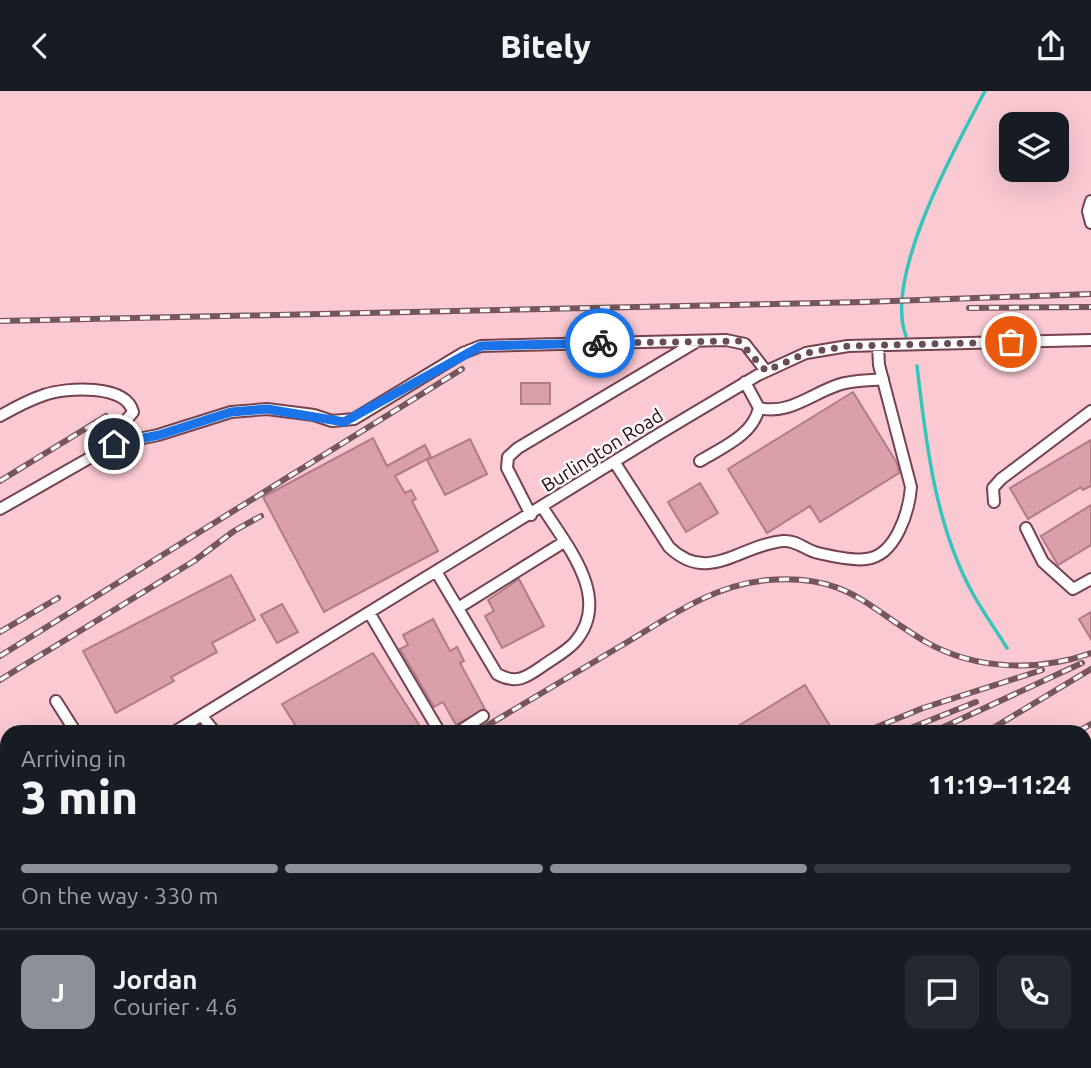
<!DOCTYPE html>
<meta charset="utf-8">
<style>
:root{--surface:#171b24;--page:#242831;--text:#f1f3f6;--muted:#9ea1a6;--line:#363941;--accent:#8c9099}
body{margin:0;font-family:Ubuntu,sans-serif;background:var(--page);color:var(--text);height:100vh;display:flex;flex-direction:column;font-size:26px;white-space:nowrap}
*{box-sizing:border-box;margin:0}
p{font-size:23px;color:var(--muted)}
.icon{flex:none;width:38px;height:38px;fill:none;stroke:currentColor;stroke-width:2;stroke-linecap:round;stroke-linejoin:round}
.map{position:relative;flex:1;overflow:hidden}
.panel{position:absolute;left:0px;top:634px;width:1092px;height:345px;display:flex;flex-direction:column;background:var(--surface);border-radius:21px 21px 0 0;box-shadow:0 7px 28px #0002}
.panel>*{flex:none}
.fabs{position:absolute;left:999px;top:21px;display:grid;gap:14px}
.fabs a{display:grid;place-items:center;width:70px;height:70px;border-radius:14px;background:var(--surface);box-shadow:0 7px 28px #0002;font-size:35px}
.pin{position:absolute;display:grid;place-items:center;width:60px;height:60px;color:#fff;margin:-30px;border:4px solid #fff;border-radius:50%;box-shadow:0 2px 7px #0007}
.courier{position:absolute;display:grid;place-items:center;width:70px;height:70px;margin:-35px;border:5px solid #1a73e8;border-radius:50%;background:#fff;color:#222;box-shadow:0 2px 9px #0007}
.overview em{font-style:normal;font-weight:800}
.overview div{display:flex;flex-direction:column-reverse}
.overview{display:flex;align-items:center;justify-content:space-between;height:119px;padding:0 21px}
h1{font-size:46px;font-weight:800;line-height:52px}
.bar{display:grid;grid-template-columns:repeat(4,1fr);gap:10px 7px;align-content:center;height:84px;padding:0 21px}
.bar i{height:9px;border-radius:5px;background:var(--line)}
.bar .on{background:var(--accent)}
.bar p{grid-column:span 4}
.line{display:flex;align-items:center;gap:18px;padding:0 21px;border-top:2px solid var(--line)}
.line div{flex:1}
.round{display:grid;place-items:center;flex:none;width:74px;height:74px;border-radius:14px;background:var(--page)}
header{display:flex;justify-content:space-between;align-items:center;height:91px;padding:0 21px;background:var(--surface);font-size:32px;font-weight:800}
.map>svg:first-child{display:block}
</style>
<header><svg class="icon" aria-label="back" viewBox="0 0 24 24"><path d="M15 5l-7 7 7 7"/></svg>Bitely<svg class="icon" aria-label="share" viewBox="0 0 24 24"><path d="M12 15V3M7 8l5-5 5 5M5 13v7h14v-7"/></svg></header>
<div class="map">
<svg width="1091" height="977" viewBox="0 0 1091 977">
<rect width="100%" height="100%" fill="#fac9d2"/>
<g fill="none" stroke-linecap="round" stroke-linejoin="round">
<path stroke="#32c5b8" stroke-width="3.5" d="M906 245C883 186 956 55 985 0
M917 275C926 352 935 434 973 503 983 521 996 539 1007 557"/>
</g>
<path fill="#d9a0ab" stroke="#b27b86" stroke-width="2" d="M521 292H550V313H521Z
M853 301 897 372 899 382 820 431 810 415 767 442 728 378Z
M373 347 387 375 425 354 431 366 395 385 405 402 411 399 416 408 412 410 438 460 324 521 263 406Z
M470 348 487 383 445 404 427 369Z
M1091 349V395L1083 399 1081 396 1028 428 1010 397Z
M700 392 718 422 686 441 668 411Z
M1091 414V454L1058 474 1041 445Z
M231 484 255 529 212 552 217 561 171 586 174 590 116 622 83 560Z
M519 488 544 535 502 557 485 525 494 520 488 509Z
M282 513 298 541 277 552 261 524Z
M1091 521V548L1079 528Z
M433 528 450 560 457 556 464 570 460 572 485 618 456 634 443 611 434 616 400 558 408 554 403 544Z
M373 562 423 640H299L282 613Z
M805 594 833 640H730Z"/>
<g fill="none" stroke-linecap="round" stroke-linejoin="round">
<defs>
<path id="minor" d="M1091 110 1088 120 1091 132
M745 291 759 317C789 324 811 303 838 294 852 289 868 290 883 288
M0 325C14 317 29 309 44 304 67 296 126 293 133 321L128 327
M700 370C723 356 753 344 759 317
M615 372 669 456C709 494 739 454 783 450 797 449 805 459 818 462 831 465 852 470 866 468 896 465 909 420 911 396L879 274 878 255
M994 411 993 397 1001 388 1091 320
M0 418 114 353 158 344 231 321 267 318 314 324 332 330 354 328 463 262 481 255 726 249 745 253 766 280
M531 424 507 377 508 366 518 357 696 251
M1026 437 1043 471 1073 498 1091 488
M437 482 497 583C517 594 527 586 544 574 554 567 567 560 575 551 613 507 566 454 543 417
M458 517 564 451
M370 523 439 640
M56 610 75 640
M202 625 214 640
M176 640 659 343 758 284 806 262 848 255 1091 249
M460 640 483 625
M1085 738 1091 748
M0 746 7 742
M1085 808H1091
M0 872 7 868
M1085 906 1091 899
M1085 951 1091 961
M683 971 686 977
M887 971 891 977
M84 977 87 971
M115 977 125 971
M726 977 735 971"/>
<path id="major" d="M1085 722 1091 719
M633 977 642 971"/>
</defs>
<use href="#minor" stroke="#74434d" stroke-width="14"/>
<use href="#major" stroke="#74434d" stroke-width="18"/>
<use href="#minor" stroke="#fff" stroke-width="10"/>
<use href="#major" stroke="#fff" stroke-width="14"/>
<defs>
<path id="rail" d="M969 217 1091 216
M0 230 864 211 1091 203
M0 390 106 325
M0 541 58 507
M0 565 462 278
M0 589 194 470 234 440 261 425
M478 640C525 612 572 584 619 556 667 528 711 494 768 489 847 483 865 515 926 551 975 579 1038 581 1091 562
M867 640 923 617 1042 579
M903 640 976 611
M935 640 1082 572
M988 640 1091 578
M1079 640 1091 633
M314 977 323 971
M345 977 355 971
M380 977 390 971
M435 977 445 971
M520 977 530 971"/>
</defs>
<use href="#rail" stroke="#75565c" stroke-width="6"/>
<use href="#rail" stroke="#fef7f8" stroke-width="3.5" stroke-dasharray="10" stroke-linecap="butt"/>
</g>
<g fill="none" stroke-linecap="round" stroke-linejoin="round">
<path stroke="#6a4d53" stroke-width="7" stroke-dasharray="0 12.6" d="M600 252 739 250 766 280 806 262 848 255 1011 251"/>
<path stroke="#1a73e8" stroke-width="9" d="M114 353 159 344 231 321 267 318 344 331 481 255 600 252"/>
</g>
<g text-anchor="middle" stroke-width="5" stroke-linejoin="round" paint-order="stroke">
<g font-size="19" fill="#1d0a0e" stroke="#fef7f8">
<text transform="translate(602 359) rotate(-32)" y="7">Burlington Road</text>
</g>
</g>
</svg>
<div class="fabs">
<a><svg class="icon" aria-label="layers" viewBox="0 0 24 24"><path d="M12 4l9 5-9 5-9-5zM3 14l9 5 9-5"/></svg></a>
</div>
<div class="pin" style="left:1011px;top:251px;background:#ea580c"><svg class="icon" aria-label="bag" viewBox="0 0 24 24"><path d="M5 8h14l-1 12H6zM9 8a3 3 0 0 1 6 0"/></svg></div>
<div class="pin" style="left:114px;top:353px;background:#1f2937"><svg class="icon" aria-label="home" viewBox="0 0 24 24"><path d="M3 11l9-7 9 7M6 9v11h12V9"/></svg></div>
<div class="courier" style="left:600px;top:252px"><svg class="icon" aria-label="bike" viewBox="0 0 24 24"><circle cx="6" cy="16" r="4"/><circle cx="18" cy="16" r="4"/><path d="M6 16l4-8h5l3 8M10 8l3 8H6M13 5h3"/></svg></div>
<section class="panel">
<div class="overview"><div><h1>3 min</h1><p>Arriving in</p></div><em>11:19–11:24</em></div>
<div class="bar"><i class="on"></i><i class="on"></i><i class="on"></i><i></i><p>On the way · 330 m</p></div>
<div class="line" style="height:126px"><b class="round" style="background:var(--accent);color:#fff">J</b><div><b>Jordan</b><p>Courier · 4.6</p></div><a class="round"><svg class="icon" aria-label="chat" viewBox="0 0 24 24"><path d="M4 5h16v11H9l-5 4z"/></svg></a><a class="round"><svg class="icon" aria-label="phone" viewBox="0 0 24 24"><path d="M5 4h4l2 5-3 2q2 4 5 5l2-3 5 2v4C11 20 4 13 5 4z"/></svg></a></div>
</section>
</div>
